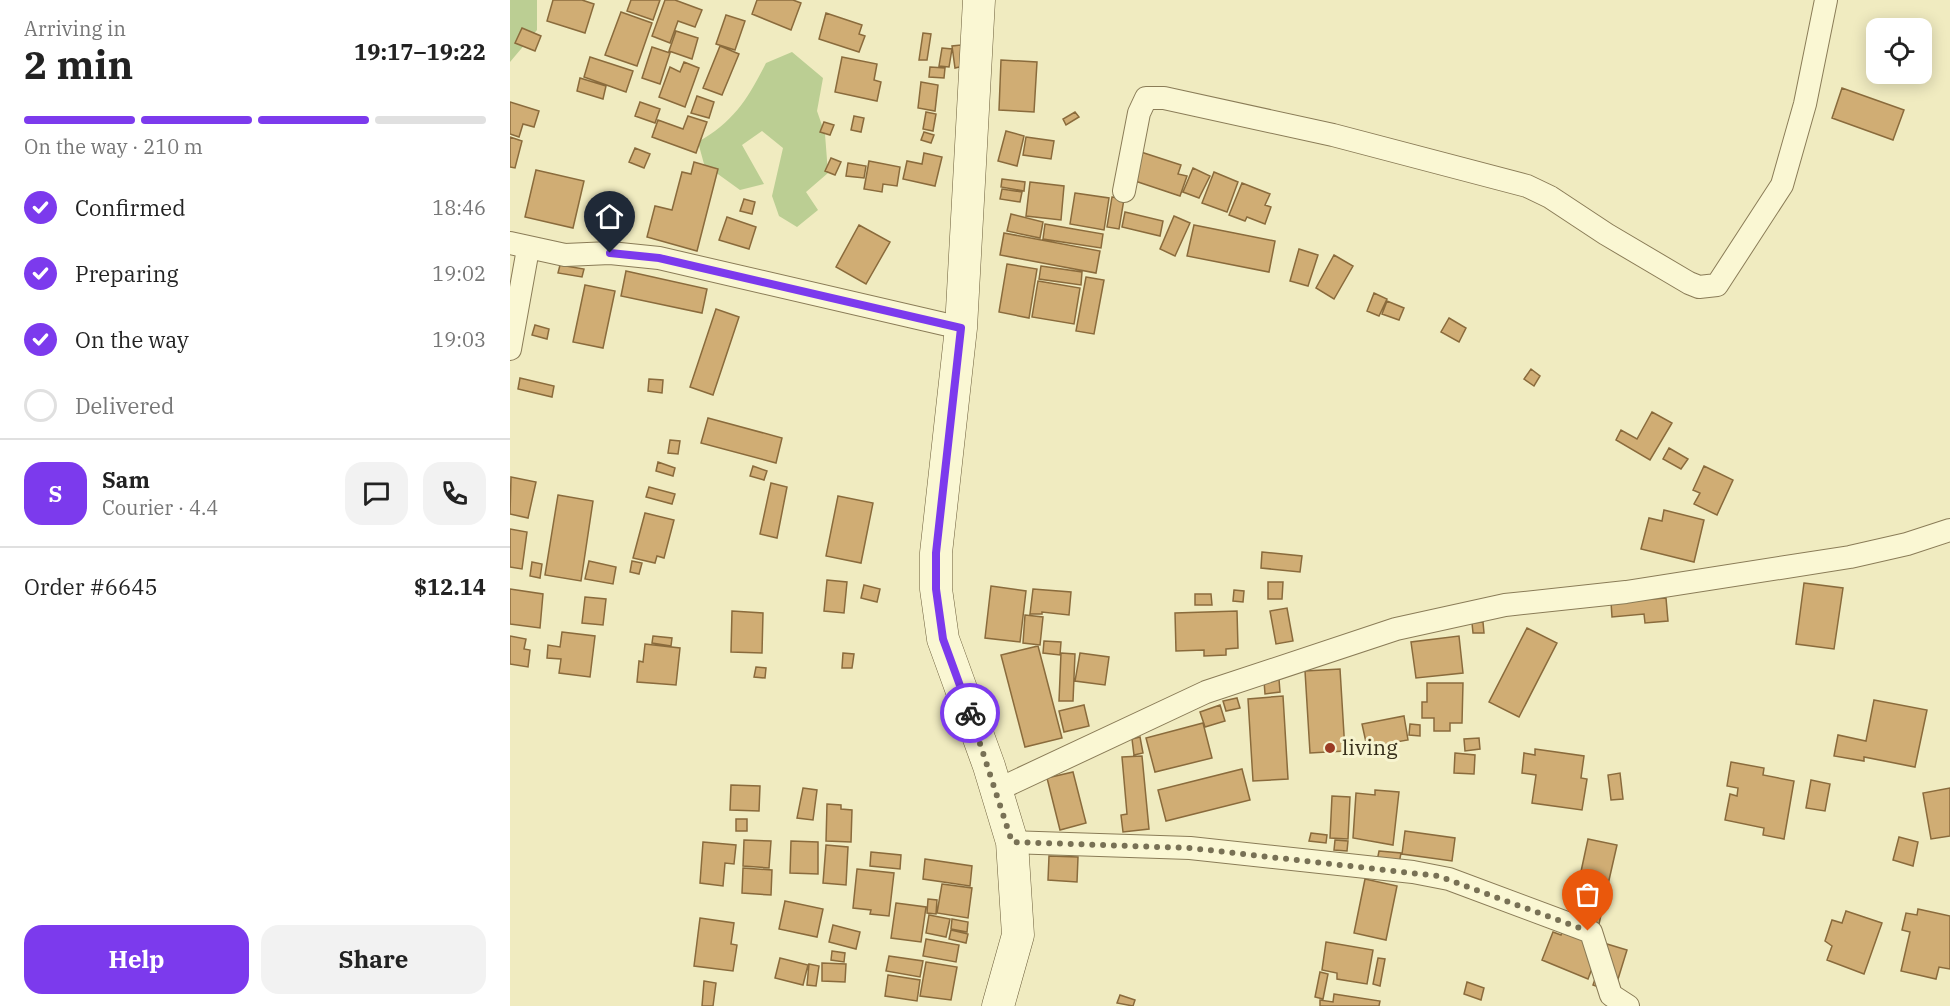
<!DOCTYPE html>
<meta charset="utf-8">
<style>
:root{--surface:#fff;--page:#f2f2f2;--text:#222;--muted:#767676;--line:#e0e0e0;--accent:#7c3aed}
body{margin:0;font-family:"IBM Plex Serif",serif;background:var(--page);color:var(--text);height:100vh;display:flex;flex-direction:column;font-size:22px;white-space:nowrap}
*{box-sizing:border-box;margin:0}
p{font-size:20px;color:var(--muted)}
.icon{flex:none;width:33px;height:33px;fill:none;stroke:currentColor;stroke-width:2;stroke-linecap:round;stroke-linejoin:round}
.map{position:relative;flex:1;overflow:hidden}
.sheet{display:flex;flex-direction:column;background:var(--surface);width:510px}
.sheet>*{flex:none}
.buttons{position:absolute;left:1356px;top:18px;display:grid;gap:12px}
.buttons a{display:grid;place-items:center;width:66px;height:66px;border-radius:12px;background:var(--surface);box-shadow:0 3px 15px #0003;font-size:30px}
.pin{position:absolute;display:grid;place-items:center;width:51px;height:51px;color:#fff;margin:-62px -26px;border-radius:50% 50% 50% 0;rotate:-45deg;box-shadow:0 0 6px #0007}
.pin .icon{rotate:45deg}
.courier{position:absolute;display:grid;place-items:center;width:60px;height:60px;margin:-30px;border:4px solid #7c3aed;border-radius:50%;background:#fff;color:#222;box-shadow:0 2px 8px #0007}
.head em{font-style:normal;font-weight:700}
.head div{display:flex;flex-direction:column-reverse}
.head{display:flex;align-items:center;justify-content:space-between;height:102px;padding:0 24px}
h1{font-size:39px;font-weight:700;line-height:45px}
.bar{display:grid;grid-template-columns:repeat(4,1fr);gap:9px 6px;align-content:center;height:72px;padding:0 24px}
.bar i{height:8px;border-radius:4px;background:var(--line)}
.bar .on{background:var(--accent)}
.bar p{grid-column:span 4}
.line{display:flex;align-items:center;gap:15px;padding:0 24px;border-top:2px solid var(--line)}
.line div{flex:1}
.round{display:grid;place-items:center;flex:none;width:63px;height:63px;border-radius:18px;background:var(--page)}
ol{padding:0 24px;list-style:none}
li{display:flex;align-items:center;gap:18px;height:66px}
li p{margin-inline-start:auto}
li .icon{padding:6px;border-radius:50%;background:var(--accent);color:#fff;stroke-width:4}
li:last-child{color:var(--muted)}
li i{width:33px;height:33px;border:3px solid var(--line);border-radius:50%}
.primary-button{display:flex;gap:12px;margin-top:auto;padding:12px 24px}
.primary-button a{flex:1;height:69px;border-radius:18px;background:var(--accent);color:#fff;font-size:24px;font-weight:700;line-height:69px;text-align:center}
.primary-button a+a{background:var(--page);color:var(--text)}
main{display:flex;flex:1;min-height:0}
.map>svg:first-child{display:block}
</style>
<main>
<section class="sheet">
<div class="head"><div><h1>2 min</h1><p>Arriving in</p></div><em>19:17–19:22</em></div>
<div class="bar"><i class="on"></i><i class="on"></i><i class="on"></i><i></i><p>On the way · 210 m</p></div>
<ol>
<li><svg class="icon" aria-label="check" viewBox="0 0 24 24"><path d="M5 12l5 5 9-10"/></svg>Confirmed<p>18:46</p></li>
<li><svg class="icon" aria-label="check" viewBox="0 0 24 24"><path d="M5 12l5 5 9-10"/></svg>Preparing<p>19:02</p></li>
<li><svg class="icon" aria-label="check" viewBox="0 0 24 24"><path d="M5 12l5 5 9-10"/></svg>On the way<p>19:03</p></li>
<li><i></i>Delivered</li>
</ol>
<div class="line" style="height:108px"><b class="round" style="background:var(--accent);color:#fff">S</b><div><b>Sam</b><p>Courier · 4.4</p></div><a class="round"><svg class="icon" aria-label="chat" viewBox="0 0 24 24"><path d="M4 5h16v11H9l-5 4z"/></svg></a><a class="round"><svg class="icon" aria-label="phone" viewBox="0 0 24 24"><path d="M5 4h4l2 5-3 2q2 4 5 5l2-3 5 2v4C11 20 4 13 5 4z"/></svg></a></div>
<div class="line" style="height:78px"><div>Order #6645</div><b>$12.14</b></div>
<div class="primary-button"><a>Help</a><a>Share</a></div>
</section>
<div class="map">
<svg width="1440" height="1006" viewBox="0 0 1440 1006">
<rect width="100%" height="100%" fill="#f0ebc0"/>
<path fill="#bbce93" d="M0 0H27V30L0 62Z
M282 52 313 78 307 111 315 134 318 173 296 192 308 210 287 227 269 216 262 196 273 148 252 131 232 145 254 184 230 190 194 164 188 142C224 121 237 100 256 63Z"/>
<path fill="#d0ad74" stroke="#8a6b3c" stroke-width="1.5" d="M43 0H72L84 4 75 33 37 21Z
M121 0H150L143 20 117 11Z
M155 0H165L192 10 185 27 168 21 160 43 142 36Z
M247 0H283L291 3 281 30 242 14Z
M111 12 142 23 127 66 95 55Z
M316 13 352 25 349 34 355 36 349 52 309 39Z
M216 15 235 21 225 50 206 44Z
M12 28 31 36 25 51 5 43Z
M166 31 188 38 182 59 159 51Z
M413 33 421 34 417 60H409Z
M451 45 454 66 445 68 442 46Z
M210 46 229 54 212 95 193 88Z
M142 47 160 53 150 84 132 78Z
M432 48 442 49 439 67 429 66Z
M80 57 123 71 116 92 74 77Z
M332 57 367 64 364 80 371 82 367 101 325 92Z
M491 60 527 62 524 112 489 110Z
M174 62 189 68 175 107 149 97 160 67 170 72Z
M420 67 435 68 434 78 419 77Z
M70 78 96 86 93 99 67 91Z
M411 82 428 85 425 111 408 108Z
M1332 88 1394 110 1383 140 1322 118Z
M187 96 204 102 199 118 181 113Z
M0 102 29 111 24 127 13 124 9 137 0 134Z
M130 102 150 109 145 123 125 116Z
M416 112 426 114 423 131 413 129Z
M565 112 569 117 556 125 553 119Z
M178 116 197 122 186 153 142 137 148 120 173 129Z
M344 116 354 118 351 132 341 130Z
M314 122 324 125 320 135 310 132Z
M496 131 514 136 507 166 488 161Z
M414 132 424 135 421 143 411 140Z
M0 137 12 141 5 168 0 167Z
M516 137 544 141 541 159 513 155Z
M125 148 140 154 134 168 119 162Z
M631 152 671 165 668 174 677 176 670 196 622 180Z
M414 153 432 157 425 186 393 179 397 161 412 164Z
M321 158 331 162 325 175 315 171Z
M359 161 390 167 387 186 373 184 372 192 354 189Z
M184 162 208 169 187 251 137 237 145 206 162 210 172 172 181 174Z
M338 163 356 166 354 178 336 176Z
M683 168 700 176 689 198 673 192Z
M26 170 74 181 63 228 15 217Z
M704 172 728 182 717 212 692 203Z
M492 179 515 182 514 191 491 187Z
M520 182 554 186 551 220 516 216Z
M732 183 760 194 755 205 761 207 755 224 737 217 735 221 719 215Z
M492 189 512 192 510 202 490 199Z
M565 193 599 198 594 230 560 224Z
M602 197 614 199 609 229 597 227Z
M234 199 245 202 242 214 230 211Z
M615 212 653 221 650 236 612 227Z
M501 214 533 222 530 238 497 231Z
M664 216 680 223 665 256 650 249Z
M217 217 246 227 239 249 209 240Z
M535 224 593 234 591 248 533 239Z
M349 225 380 242 356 284 326 267Z
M684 225 765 241 759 272 677 256Z
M494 233 590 251 586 273 490 255Z
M789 249 808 255 798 286 780 281Z
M824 255 843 266 824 299 806 288Z
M497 264 527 269 519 318 489 312Z
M50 265 74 269 72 277 48 273Z
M531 266 572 272 571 285 529 279Z
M116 271 197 289 192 313 111 296Z
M576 277 594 280 584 334 566 331Z
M528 281 570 288 564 324 522 317Z
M75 285 105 291 93 348 63 342Z
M864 293 877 299 869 316 857 311Z
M877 301 894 308 889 320 872 314Z
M206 309 229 317 203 395 180 387Z
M939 318 956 328 949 342 931 332Z
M25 325 39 329 37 339 22 335Z
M1021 369 1030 376 1024 386 1014 379Z
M10 378 44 386 42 397 8 389Z
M139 379 153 380 152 393 138 391Z
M1142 412 1162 423 1140 460 1106 440 1111 430 1127 439Z
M198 418 272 438 266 463 191 443Z
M160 440 170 441 168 454 158 453Z
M1159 448 1178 459 1171 469 1153 459Z
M148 462 165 468 163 476 146 471Z
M243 466 257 471 254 480 240 476Z
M1194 466 1223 480 1207 515 1184 504 1190 493 1183 490Z
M1 477 26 482 18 518 0 514Z
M261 483 277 487 267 538 250 534Z
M139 487 165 494 162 504 136 497Z
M48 495 83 501 71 581 35 575Z
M328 496 363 503 351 563 316 556Z
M1154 510 1194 520 1184 562 1131 549 1139 518 1152 521Z
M135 513 164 520 154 558 147 556 145 563 123 558Z
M0 529 17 532 12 569 0 567Z
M752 552 792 556 790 572 751 568Z
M79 561 106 567 103 584 75 579Z
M122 561 132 563 129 574 120 572Z
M22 562 32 564 30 578 20 576Z
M317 580 337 582 334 613 314 611Z
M758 582H773L772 599H758Z
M1294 583 1333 588 1324 649 1286 644Z
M354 585 370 589 367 602 351 598Z
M481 586 516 591 510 642 475 638Z
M0 589 33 594 30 628 0 624Z
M523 589 561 592 559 615 532 612V614H520Z
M724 590 734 591 733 602 723 601Z
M685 594H701L702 605H685Z
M75 597 96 599 93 625 72 623Z
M1156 598 1158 621 1135 623 1134 614 1102 617 1101 602Z
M777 608 783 641 766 644 760 611Z
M222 611 253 613 252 653 221 652Z
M727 611 728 648 716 649V655L694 656V650L666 651 665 613Z
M515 615 533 617 530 645 513 643Z
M973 622 974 633H963L962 623Z
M1017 628 1047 643 1009 717 979 702Z
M52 632 85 636 80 677 49 673 51 659 37 658 38 645 50 647Z
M0 636 16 639 14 649 20 650 18 667 0 664Z
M143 636 162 638 161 646 142 643Z
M949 636 953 673 906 678 901 642Z
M534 641 551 642 550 655 533 653Z
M135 644 170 648 166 685 127 682 129 661 133 662Z
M528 646 552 738 515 747 491 655Z
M333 653 344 654 342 668H332Z
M551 653 565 654 563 701H549Z
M570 653 599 657 595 685 565 681Z
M246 667 256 668 255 678 244 677Z
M830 669 835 751 800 753 795 671Z
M769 679 770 692 755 694 754 681Z
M917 683H953L952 723H940V731H924V718H912V702H917Z
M773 696 778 779 743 781 738 699Z
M727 698 730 708 716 711 713 701Z
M1364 700 1417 710 1405 767 1354 757V761L1324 756 1328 735 1356 741Z
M574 705 579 726 554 732 549 711Z
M710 705 715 721 695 727 690 712Z
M894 716 898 740 857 747 852 724Z
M693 723 702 758 645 772 636 738Z
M900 724 910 725V736L899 735Z
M630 737 633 753 624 755 622 739Z
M969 738 970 749 955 751 954 739Z
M1025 749 1074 756 1071 778 1077 779 1072 810 1022 803 1026 775 1012 773 1014 753 1025 755Z
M945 753 965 755 964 774 944 773Z
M632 756 639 829 613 832 611 815 617 814 612 757Z
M1221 762 1254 768 1253 775 1284 781 1274 839 1253 835 1254 828 1215 820 1220 794 1227 796 1228 788 1217 786Z
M732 769 740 800 656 821 648 790Z
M563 772 576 823 550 830 537 778Z
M1110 773 1113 799 1101 800 1098 775Z
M1301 780 1320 784 1315 811 1296 808Z
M221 785 250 786 249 811 220 810Z
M293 788 307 790 303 820 287 818Z
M1440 788V836L1421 839 1413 793Z
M865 790 889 792 883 845 843 838 846 793 865 795Z
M822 796 840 797 838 839 820 838Z
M317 804 331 805V809L342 810 341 842 316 841Z
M226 819H237V831H226Z
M895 831 945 838 942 861 892 854Z
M801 833 817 835 816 843 799 841Z
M1389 837 1408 842 1403 866 1383 860Z
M1078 839 1107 845 1089 924 1061 918Z
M234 840 261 841 259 868 233 866Z
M825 840 838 841 837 851 824 850Z
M281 841 308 842V874L280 873Z
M193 842 226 845 224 864 215 863 213 886 190 883Z
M316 845 338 847 336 885 313 883Z
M869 851 891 853 889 864 867 861Z
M361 852 391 855 390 869 360 866Z
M539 856 568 857 567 882 538 880Z
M415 859 462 866 460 886 413 879Z
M233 868 262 870 261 895 232 893Z
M347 869 384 873 379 916 360 914 361 910 343 908Z
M855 879 887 886 876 940 844 933Z
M432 884 462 888 458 918 427 913Z
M418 899 427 900 426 914 417 913Z
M275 901 313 909 307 937 269 929Z
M386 903 416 907 411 942 381 938Z
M1408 909 1440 916V969L1429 967 1426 979 1391 971 1400 932 1392 930 1396 913 1407 915Z
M1336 911 1372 923 1354 974 1317 960 1322 946 1315 941 1322 920 1332 923Z
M419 915 440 919 436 937 416 933Z
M190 918 224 923 221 944 227 945 223 971 184 966Z
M442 919 458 922 457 932 441 929Z
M1056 922 1091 945 1078 979 1032 960 1043 932 1051 935Z
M323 925 350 932 346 949 319 942Z
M441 930 458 934 456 943 439 939Z
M416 939 449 945 446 962 413 956Z
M816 942 863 950 857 984 827 979V973L812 970Z
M1097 944 1117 950 1104 992 1083 985Z
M322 951 335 953 334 962 321 960Z
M379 956 413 961 410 977 376 971Z
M270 958 298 965 293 985 265 978Z
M868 958 875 959 870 986 863 984Z
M416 962 447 967 441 1000 410 996Z
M312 963 336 964 335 982 312 981Z
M299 964 309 966 306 986 297 985Z
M810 972 818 974 813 999 805 997Z
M378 975 410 980 407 1001 375 996Z
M194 981 206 983 203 1006H192Z
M957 982 974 988 971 1000 954 994Z
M824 994 870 1001 869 1006H810V1000L823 1002Z
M610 995 625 1000 623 1006 607 1003Z"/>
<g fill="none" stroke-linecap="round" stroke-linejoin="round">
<defs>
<path id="street" d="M614 191 629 113 636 98H654L823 135 1017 186 1040 197 1096 234 1179 283 1189 287 1207 285 1272 185 1295 104 1316 0
M0 243 55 255 100 253 149 258 451 328
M0 349 18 249
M487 790 696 692 886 629 995 605 1116 592 1340 557 1397 544 1440 530
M502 842 680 848 903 872 939 879 1081 932 1101 995 1118 1006"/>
<path id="secondary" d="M469 0 451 328 426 553V589L433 639 479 766 502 842 508 935 488 1006"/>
</defs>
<use href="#street" stroke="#8a7c57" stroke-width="24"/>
<use href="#secondary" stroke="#6b5d3a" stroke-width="33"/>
<use href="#street" stroke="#faf7d3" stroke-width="22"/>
<use href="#secondary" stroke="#faf7d3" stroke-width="32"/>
</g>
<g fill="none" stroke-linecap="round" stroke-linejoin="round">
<path stroke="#787155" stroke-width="6" stroke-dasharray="0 10.8" d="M460 713 502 842 680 848 928 876 1078 931"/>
<path stroke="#7c3aed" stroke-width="8" d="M100 253 149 258 451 328 426 553V589L433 639 460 713"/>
</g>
<circle fill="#9b3c24" stroke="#f7f4d0" stroke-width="2" cx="820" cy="748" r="6"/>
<g text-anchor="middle" stroke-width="6" stroke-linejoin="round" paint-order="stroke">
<g font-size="21" fill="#38301c" stroke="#f7f4d0" text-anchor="start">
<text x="832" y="755">living</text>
</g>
</g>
</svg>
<div class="buttons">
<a><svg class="icon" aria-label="locate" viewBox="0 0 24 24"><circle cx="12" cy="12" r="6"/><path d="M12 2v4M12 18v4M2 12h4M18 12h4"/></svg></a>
</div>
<div class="pin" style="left:1078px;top:931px;background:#ea580c"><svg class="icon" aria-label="bag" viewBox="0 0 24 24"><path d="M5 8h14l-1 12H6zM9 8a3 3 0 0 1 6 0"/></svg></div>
<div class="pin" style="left:100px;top:253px;background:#1f2937"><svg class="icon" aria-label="home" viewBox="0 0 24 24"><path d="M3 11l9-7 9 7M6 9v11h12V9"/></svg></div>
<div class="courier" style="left:460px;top:713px"><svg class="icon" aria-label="bike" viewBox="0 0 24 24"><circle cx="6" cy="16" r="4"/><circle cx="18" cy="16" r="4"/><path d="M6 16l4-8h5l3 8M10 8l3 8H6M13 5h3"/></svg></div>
</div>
</main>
